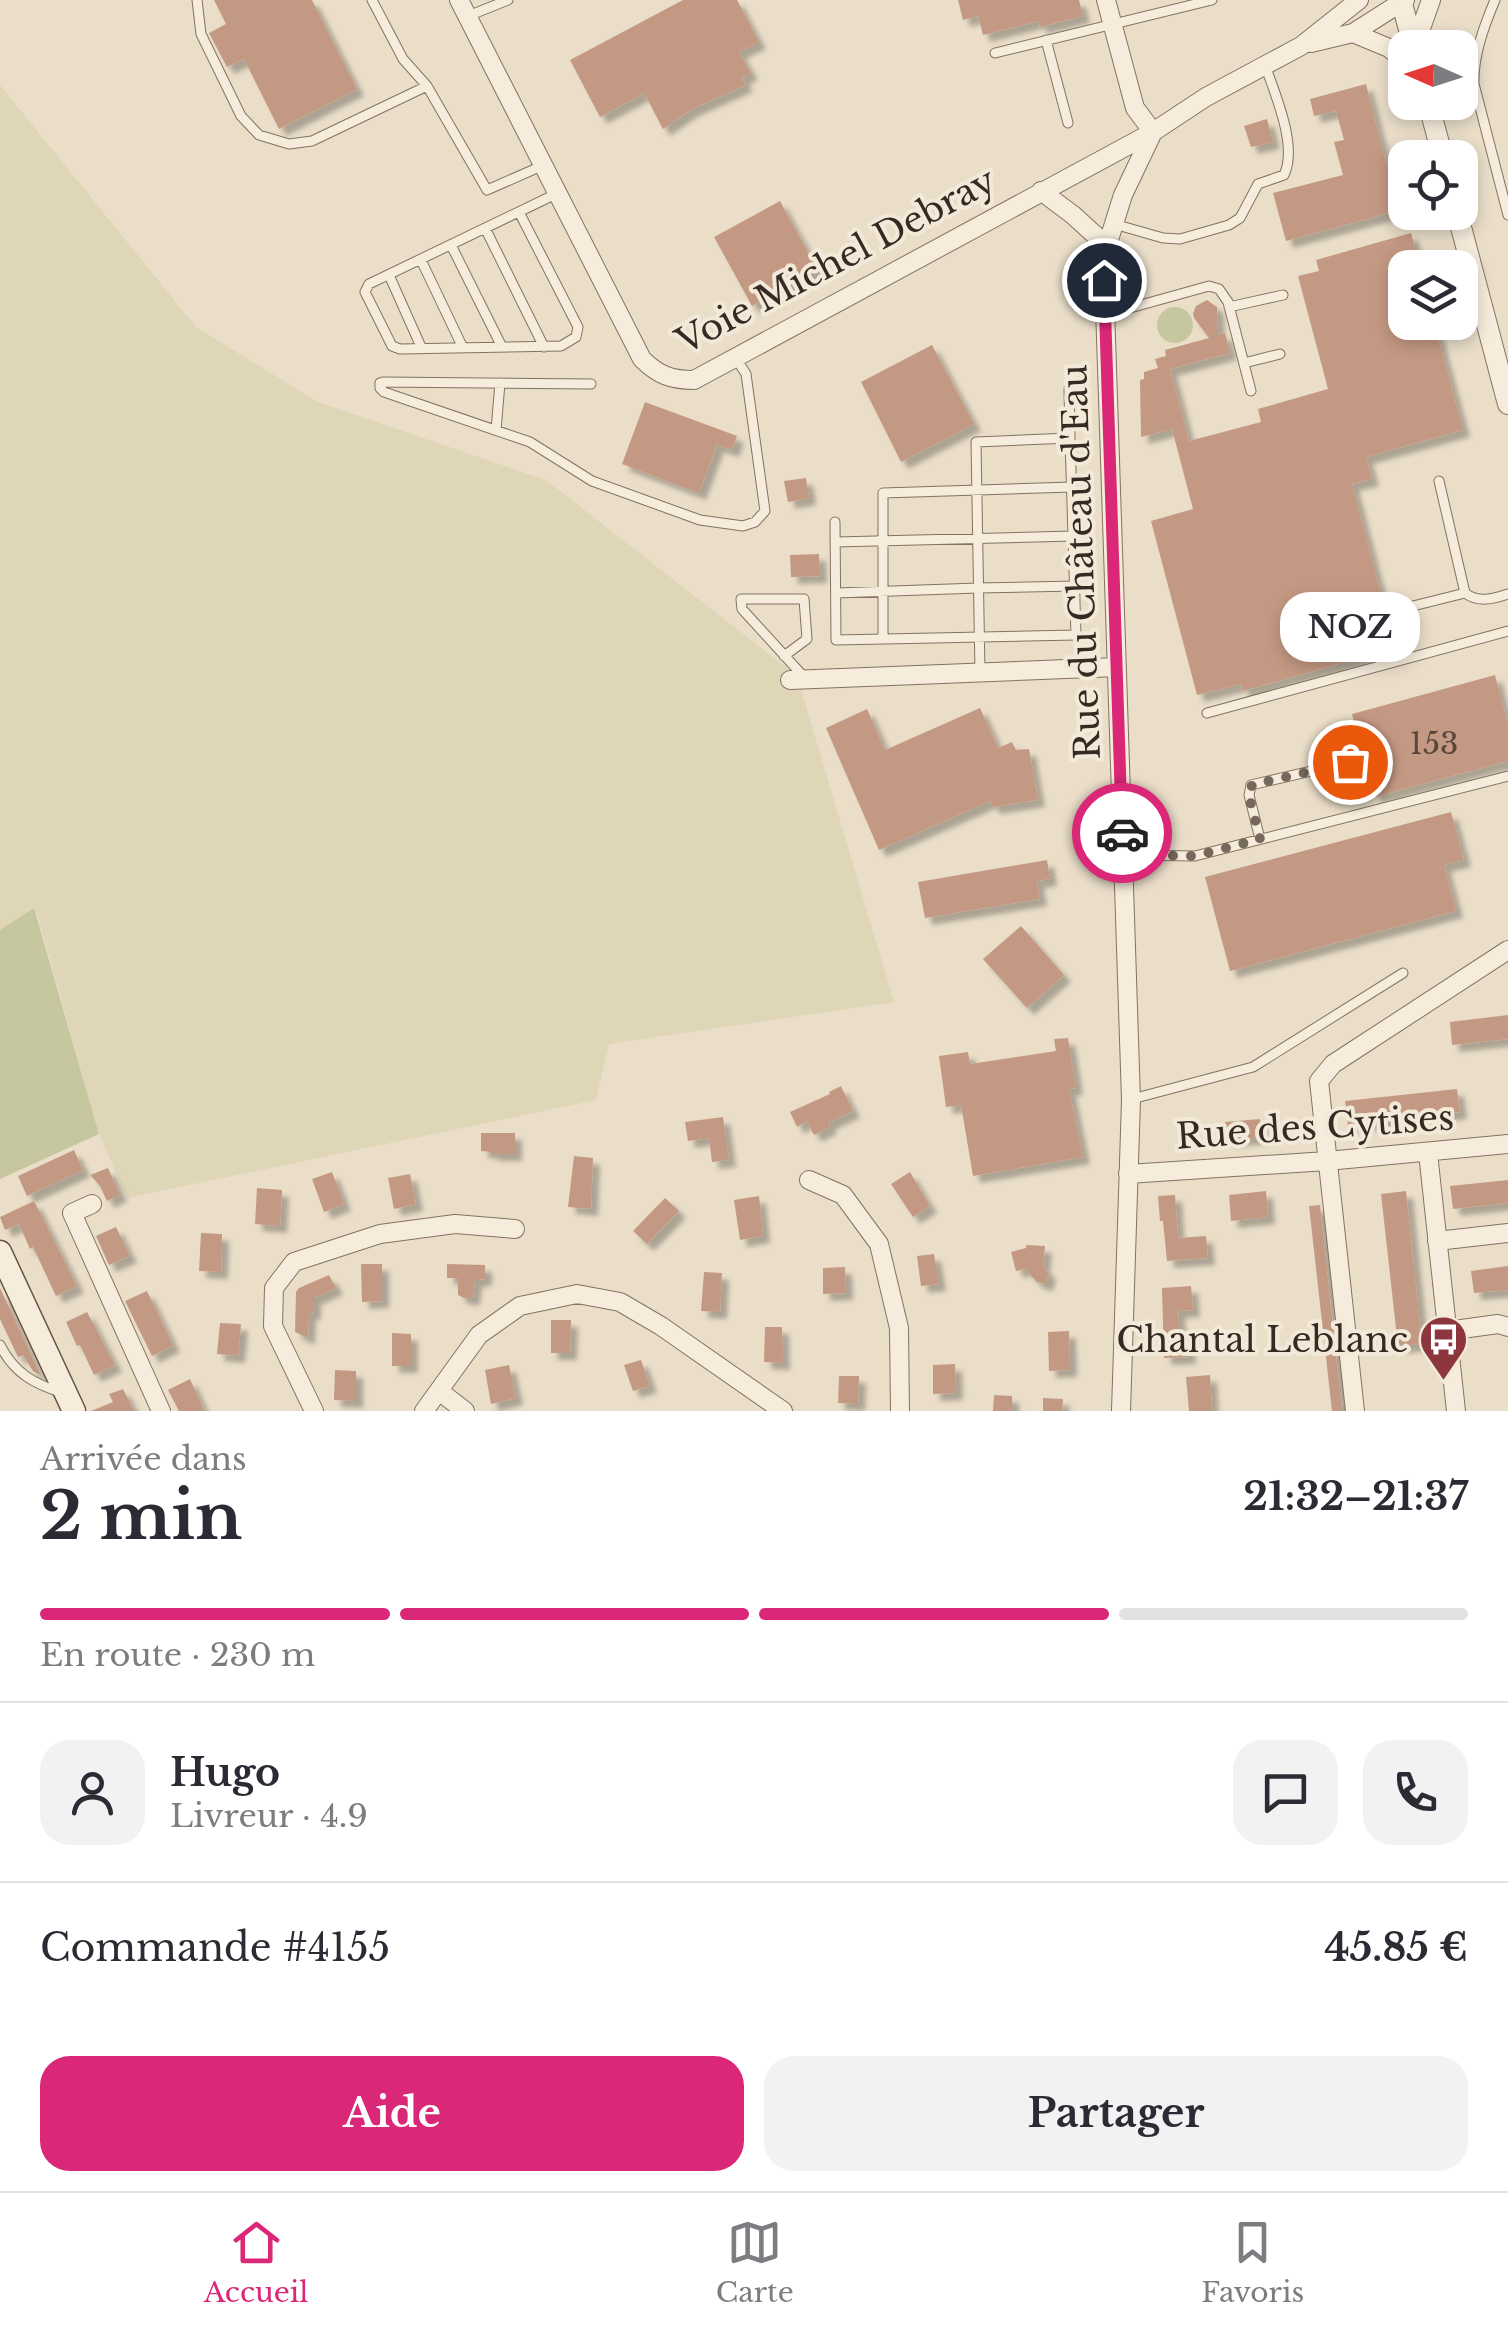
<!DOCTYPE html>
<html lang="fr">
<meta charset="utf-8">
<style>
:root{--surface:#fff;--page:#f2f2f3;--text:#2b2b33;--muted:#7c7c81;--line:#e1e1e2;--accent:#db2777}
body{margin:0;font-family:"Libre Baskerville",serif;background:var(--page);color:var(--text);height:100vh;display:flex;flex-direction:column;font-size:38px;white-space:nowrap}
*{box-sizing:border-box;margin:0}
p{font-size:32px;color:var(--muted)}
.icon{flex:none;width:55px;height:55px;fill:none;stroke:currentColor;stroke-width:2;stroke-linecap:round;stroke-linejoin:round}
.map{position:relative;height:1411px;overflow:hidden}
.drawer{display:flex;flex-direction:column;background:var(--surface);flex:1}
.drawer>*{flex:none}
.needle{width:65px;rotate:273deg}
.tools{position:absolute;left:1388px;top:30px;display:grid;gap:20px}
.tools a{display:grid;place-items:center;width:90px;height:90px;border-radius:20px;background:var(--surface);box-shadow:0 5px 15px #0003;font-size:50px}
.pin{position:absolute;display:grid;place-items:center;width:85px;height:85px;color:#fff;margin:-42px;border:5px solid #fff;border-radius:50%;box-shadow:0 2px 10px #0007}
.courier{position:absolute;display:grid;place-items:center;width:100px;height:100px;margin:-50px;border:8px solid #db2777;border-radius:50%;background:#fff;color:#222;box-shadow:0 2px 12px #0007}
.bubble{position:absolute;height:70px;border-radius:30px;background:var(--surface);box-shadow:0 5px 15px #0003;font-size:32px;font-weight:700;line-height:70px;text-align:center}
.overview em{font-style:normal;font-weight:700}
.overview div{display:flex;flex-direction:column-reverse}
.overview{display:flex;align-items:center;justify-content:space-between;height:170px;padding:0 40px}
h1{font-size:65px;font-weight:700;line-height:75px}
.bar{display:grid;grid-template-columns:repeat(4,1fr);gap:15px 10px;align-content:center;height:120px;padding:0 40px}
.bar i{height:12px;border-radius:8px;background:var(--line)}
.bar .on{background:var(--accent)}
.bar p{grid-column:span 4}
.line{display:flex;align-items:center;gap:25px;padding:0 40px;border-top:2px solid var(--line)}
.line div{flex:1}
.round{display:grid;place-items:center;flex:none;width:105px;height:105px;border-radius:30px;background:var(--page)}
.action{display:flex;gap:20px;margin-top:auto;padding:20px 40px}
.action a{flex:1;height:115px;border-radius:30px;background:var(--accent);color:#fff;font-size:40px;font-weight:700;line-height:115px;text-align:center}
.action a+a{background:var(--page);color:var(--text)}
.dock{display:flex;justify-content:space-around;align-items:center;height:140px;border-top:2px solid var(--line);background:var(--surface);font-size:28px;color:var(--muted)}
.dock a{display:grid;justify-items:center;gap:5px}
.dock .on{color:var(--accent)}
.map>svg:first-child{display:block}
</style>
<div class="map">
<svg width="1508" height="1411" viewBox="0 0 1508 1411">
<defs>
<filter id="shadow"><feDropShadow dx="7" dy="7" stdDeviation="2.5" flood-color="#0004"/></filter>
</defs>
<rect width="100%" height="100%" fill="#eadec9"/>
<path fill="#dfd6b8" d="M0 85 196 327 318 402 546 480 797 676 894 1002 609 1044 596 1100 127 1198 99 1134 37 913 0 931Z"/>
<path fill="#c6c79e" d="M1157 325a18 18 0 1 1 36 0a18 18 0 1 1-36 0Z
M34 908 99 1134 0 1179V930Z"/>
<path fill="#c49983" filter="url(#shadow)" d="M214 0H312L357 89 279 129 244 59 227 67 219 52 209 33 226 24Z
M683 0H737L759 42 739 52 751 73 742 78 746 85 692 109 663 129 644 93 600 117 570 60Z
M958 0H1079L1083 16 1040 27 1039 21 983 35 978 16 963 20Z
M1366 84 1386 163 1392 162 1404 209 1286 241 1273 193 1343 175 1334 142 1344 140 1336 111 1314 116 1310 99Z
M1267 119 1273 142 1251 147 1244 126Z
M780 201 817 269 752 306 714 237Z
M1411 233 1420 268H1405V322H1434L1463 430 1366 457 1372 479 1352 484 1395 648 1243 691 1241 684 1197 695 1151 521 1193 509 1172 429 1141 437 1140 380 1144 379V372L1158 368 1155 359 1166 356 1165 350 1209 338 1194 318 1193 313 1196 306 1207 300 1217 307 1218 335 1225 333 1230 353 1170 369 1189 441 1261 422 1258 409 1328 389 1298 276 1319 271 1316 260Z
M932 345 974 424 901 462 861 382Z
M645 402 737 436 732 450 717 445 699 493 622 464Z
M806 478 809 498 788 502 784 481Z
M819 554 820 576 791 577 790 555Z
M1495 675 1508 725V761L1374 797 1352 714Z
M980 708 998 748 1012 742 1016 750 1029 749 1038 800 993 807 990 801 879 850 826 728 867 709 885 750Z
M1451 812 1464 860 1444 865 1456 911 1230 971 1205 877Z
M1047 860 1050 879 1037 881 1040 899 925 918 918 882Z
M1021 926 1064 975 1027 1008 983 959Z
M1508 1015V1039L1452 1045 1450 1022Z
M1068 1038 1076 1088 1069 1089 1083 1157 973 1176 961 1105 946 1107 939 1056 968 1052 970 1064 1056 1051 1054 1039Z
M841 1086 853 1111 828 1123 830 1127 814 1135 807 1121 797 1127 790 1112 830 1094 829 1092Z
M1457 1089 1460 1112 1348 1125 1345 1101Z
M723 1117 729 1160 712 1162 709 1138 688 1141 685 1122Z
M1260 1119 1261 1137 1226 1140 1225 1122Z
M481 1133H515V1154H492V1152L481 1151Z
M74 1150 83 1170 27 1196 18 1176Z
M574 1156 593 1158 591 1209 568 1207Z
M108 1168 120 1195 107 1201 100 1186 90 1175Z
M332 1172 344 1204 324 1212 312 1179Z
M910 1172 930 1206 913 1217 891 1184Z
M410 1174 416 1204 394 1209 388 1178Z
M1508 1180V1203L1453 1209 1450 1186Z
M257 1188 282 1190 280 1226 255 1224Z
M1266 1191 1268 1217 1231 1221 1229 1195Z
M1406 1191 1422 1344 1398 1346 1381 1194Z
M1175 1195 1178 1238 1206 1236 1208 1258 1167 1261 1163 1221H1160L1158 1196Z
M759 1196 763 1236 740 1240 734 1200Z
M665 1198 679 1211 647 1244 633 1231Z
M34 1201 77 1286 56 1296 33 1247 30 1249 19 1224 5 1230 0 1217Z
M1320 1205 1342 1411H1332L1309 1206Z
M116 1227 130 1256 109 1265 96 1236Z
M201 1233 222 1234 221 1272 199 1271Z
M1026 1245 1045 1246 1043 1266 1049 1273 1046 1284 1037 1282 1025 1269 1016 1271 1011 1252 1026 1248Z
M934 1254 939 1284 921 1286 917 1256Z
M361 1264H382V1301L362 1302Z
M447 1264 485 1265V1279L475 1280 473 1298H464L458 1295V1278H447Z
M1508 1266V1290L1474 1293 1471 1271Z
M845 1267 846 1293 823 1294V1268Z
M704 1272 722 1273 720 1312 701 1311Z
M329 1275 336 1288 314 1298V1312L309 1313 308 1338 295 1332 296 1292 299 1288Z
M1191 1286 1193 1310 1178 1311 1180 1344H1188L1189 1357 1164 1358 1162 1288Z
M0 1288 40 1374V1375L33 1371 23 1355 18 1357 0 1319Z
M147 1291 173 1345 152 1356 125 1301Z
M87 1312 115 1365 94 1375 80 1345 77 1346 66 1322Z
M551 1320H571L570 1353H551Z
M220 1323 241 1324 238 1356 217 1354Z
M765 1327H782L783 1363 764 1362Z
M1069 1331 1070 1370 1049 1371 1048 1332Z
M392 1333 411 1334V1366H392Z
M641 1360 650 1386 633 1391 624 1365Z
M955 1364 956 1393 933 1394V1365Z
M509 1365 516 1398 491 1404 485 1370Z
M335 1370 356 1371V1401L334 1400Z
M1210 1375 1212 1411H1189L1186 1377Z
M839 1376H859L858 1404 838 1403Z
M190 1379 204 1411H179L168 1390Z
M123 1389 134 1411H91L113 1402 109 1394Z
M994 1395 1012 1396V1411H993Z
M1043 1398 1063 1399 1062 1411H1043Z"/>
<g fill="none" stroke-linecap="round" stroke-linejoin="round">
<defs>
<path id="service" d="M197 0 201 34 241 116 259 135 289 144 312 141 427 86 487 190 544 165
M372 0 403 59 427 86
M1495 0C1484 26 1473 56 1474 84L1508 215
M468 16 508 0
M1046 40 1068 123
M995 53 1212 0
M519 212 578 327 576 337 561 346 400 349 392 346 365 292 369 284 558 193
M1114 224 1163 238 1180 239 1229 225 1240 218 1258 184 1284 175C1298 146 1275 94 1265 65
M485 228 544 347
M451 245 502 347
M421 260 463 348
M389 275 422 349
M1105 307 1130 308 1209 286 1219 289 1228 302 1251 391
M1229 307 1283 295
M1244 363 1280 354
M591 384 383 382 380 383V388L384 392 530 442 592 481 700 520 743 526 755 522 765 511 746 374 735 357
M1069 389 1070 438
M496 430 500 383
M1439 481 1465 593C1478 603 1493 599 1508 594
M835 522 836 640 1076 635 1070 438 976 442 980 672
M835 542 1073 536
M836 593 978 588 1075 586
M1393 611 1465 593
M883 639V493L1072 487
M784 656 807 639 804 599H741L742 609 804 677
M1207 713 1508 631
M1260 839 1249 795 1251 785 1350 762
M1123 855 1195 856 1508 776
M1132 1099 1253 1067 1403 973
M0 1345C14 1373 34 1384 63 1393"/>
<path id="minor" d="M459 0 642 359C658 375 671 380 694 380L1153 132 1135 108 1106 0
M1353 33 1389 48 1405 61
M1311 43 1353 33 1405 0
M1414 48 1431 0
M1041 191 1073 215 1107 246
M790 680 1117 667
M1428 1153 1456 1411
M1128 1174 1327 1161 1508 1144
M809 1180 843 1195 879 1244 899 1328 900 1411
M92 1204 72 1213 161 1411
M1437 1241 1508 1233
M1447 1331 1498 1324 1508 1327
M439 1391 465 1411
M314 1411 273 1326 274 1288 294 1262 380 1234 455 1224 515 1229
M424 1411 479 1335 520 1306 577 1294 620 1302 661 1326 783 1411
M1121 1411 1131 1100 1105 307 1104 279 1107 246 1123 195 1153 132 1206 97 1301 46 1359 0
M1355 1411 1319 1081 1333 1064 1508 950"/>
<path id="tertiary" d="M1401 0 1414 48
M1428 102 1443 158
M1457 212 1508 404"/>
<path id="secondary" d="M0 1252 74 1411"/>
</defs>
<use href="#service" stroke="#857160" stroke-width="11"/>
<use href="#minor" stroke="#857160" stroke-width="20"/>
<use href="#tertiary" stroke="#857160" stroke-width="22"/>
<use href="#secondary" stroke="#675243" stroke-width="25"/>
<use href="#service" stroke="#f6ecdc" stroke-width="9"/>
<use href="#minor" stroke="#f6ecdc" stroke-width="18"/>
<use href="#tertiary" stroke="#f6ecdc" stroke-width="20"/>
<use href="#secondary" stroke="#f6ecdc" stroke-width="22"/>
</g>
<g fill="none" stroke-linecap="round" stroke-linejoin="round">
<path stroke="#76695c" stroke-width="10" stroke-dasharray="0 18" d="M1122 833 1123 855 1195 856 1260 839 1249 796 1252 785 1350 762"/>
<path stroke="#db2777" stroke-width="12" d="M1104 280 1122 833"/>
</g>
<defs>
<symbol id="bus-pin" viewBox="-11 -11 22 30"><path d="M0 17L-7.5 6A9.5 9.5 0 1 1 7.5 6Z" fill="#8d363d" stroke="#f2e9d8"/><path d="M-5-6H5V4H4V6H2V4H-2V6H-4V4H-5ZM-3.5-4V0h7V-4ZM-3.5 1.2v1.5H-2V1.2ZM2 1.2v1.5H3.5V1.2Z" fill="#fff"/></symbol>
</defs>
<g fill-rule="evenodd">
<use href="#bus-pin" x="1416" y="1312" width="55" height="75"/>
</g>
<g text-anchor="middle" stroke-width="8" stroke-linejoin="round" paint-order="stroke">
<g font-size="30" fill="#5a463a">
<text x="1434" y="754">153</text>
</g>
<g font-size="35" fill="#372a22" stroke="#f2e9d8">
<text transform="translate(836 261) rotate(-28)" y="12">Voie Michel Debray</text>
<text transform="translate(1081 562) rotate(-92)" y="12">Rue du Château d'Eau</text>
<text transform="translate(1315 1127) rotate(-4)" y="12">Rue des Cytises</text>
</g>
<g font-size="35" fill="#372a22" stroke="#f2e9d8" text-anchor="end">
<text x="1408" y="1352">Chantal Leblanc</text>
</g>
</g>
</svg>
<div class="tools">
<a><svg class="needle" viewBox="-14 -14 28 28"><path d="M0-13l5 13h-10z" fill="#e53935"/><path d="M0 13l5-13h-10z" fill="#7c7c81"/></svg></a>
<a><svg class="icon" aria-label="locate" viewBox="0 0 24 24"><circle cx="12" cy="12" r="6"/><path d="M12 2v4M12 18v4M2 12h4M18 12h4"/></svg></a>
<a><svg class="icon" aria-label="layers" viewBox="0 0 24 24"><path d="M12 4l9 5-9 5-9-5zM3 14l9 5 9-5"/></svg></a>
</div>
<div class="pin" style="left:1350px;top:762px;background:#ea580c"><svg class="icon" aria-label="bag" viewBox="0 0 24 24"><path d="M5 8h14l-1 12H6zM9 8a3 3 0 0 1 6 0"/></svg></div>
<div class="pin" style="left:1104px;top:280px;background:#1f2937"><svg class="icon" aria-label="home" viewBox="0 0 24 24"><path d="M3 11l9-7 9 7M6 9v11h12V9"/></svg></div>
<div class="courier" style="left:1122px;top:833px"><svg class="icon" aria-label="car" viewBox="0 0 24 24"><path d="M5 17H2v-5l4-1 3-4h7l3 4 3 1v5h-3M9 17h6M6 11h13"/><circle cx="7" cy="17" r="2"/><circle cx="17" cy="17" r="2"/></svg></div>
<div class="bubble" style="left:1280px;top:592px;width:140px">NOZ</div>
</div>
<section class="drawer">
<div class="overview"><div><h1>2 min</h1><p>Arrivée dans</p></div><em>21:32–21:37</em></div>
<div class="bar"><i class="on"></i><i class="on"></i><i class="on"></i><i></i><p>En route · 230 m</p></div>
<div class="line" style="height:180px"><a class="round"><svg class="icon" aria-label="person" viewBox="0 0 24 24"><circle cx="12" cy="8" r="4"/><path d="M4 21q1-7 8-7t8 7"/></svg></a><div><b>Hugo</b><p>Livreur · 4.9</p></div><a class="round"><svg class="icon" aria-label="chat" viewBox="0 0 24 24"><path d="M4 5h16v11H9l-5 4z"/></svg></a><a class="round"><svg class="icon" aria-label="phone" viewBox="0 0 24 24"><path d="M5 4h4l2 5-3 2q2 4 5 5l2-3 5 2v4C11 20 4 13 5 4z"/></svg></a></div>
<div class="line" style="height:130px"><div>Commande #4155</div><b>45.85 €</b></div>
<div class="action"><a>Aide</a><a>Partager</a></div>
</section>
<nav class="dock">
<a class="on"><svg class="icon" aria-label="home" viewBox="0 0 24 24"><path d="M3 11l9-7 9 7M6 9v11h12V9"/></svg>Accueil</a>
<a><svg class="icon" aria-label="map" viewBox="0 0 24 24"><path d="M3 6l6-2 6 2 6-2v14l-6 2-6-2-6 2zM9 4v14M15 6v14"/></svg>Carte</a>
<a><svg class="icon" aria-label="saved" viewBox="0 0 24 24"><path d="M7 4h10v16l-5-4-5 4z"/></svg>Favoris</a>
</nav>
